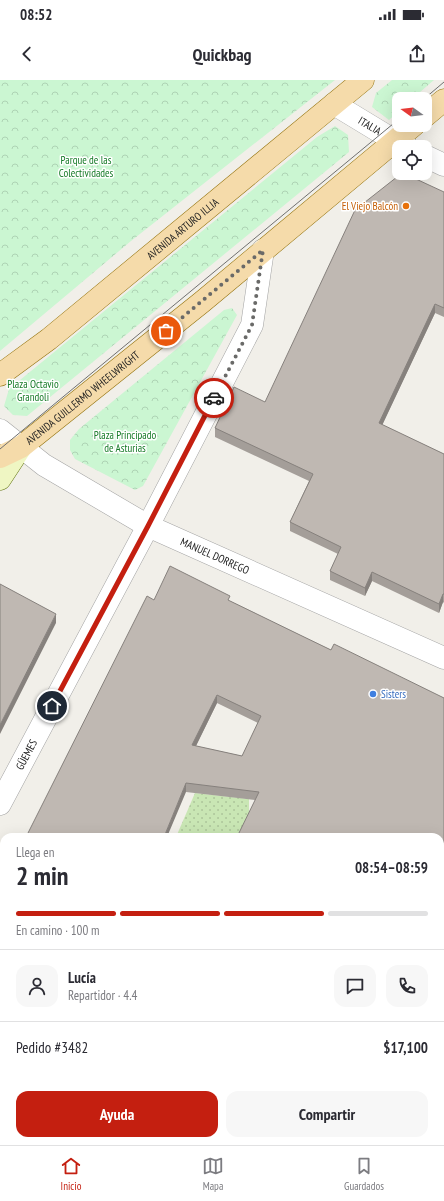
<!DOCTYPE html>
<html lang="es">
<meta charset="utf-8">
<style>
:root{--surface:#fff;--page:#f7f7f7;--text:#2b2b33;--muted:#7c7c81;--line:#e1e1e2;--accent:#c41f10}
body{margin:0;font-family:"PT Sans Narrow",sans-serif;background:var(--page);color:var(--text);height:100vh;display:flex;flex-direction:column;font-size:15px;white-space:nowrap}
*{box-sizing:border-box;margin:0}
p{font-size:13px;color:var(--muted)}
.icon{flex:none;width:22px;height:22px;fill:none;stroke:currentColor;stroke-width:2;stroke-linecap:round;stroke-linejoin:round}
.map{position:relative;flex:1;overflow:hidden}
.details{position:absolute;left:0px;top:753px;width:444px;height:312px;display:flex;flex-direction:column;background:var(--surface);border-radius:12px 12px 0 0;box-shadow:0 4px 16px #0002}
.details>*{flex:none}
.needle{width:26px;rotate:285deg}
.buttons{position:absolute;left:392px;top:12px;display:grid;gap:8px}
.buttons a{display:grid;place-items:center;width:40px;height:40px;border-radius:8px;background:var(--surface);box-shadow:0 4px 16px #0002;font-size:20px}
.pin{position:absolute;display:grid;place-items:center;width:34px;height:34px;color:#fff;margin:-17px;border:2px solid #fff;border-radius:50%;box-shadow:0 1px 4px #0007}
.courier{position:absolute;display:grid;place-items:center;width:40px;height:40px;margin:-20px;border:3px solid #c41f10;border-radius:50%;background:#fff;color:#222;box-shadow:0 1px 5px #0007}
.summary em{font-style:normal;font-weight:800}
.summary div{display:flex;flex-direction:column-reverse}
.summary{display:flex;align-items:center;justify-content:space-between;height:68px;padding:0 16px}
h1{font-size:26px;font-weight:800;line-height:30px}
.bar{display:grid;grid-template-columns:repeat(4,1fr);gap:6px 4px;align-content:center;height:48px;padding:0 16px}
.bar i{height:5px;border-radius:3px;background:var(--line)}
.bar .on{background:var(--accent)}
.bar p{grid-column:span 4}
.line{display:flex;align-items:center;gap:10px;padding:0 16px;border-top:1px solid var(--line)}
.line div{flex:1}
.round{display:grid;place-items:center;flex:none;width:42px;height:42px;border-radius:12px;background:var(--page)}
.cta{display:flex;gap:8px;margin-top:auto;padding:8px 16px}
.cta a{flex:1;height:46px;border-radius:12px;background:var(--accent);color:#fff;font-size:16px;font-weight:800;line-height:46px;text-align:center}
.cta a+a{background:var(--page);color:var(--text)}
.status{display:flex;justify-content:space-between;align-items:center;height:28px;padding:0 20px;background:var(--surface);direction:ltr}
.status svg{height:11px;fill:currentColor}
header{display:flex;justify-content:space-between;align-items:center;height:52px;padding:0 16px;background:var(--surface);font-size:18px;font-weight:800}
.dock{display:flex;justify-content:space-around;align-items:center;height:56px;border-top:1px solid var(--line);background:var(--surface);font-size:11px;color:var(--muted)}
.dock a{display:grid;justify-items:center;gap:2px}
.dock .on{color:var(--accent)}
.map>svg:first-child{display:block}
</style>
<div class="status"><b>08:52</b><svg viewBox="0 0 49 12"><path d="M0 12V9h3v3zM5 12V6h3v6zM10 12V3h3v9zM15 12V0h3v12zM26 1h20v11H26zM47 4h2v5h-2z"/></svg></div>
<header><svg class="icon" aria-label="back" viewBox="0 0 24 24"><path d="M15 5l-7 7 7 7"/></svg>Quickbag<svg class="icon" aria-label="share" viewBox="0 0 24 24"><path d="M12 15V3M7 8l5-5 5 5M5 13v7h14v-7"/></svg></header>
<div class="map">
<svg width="444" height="1065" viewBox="0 0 444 1065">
<defs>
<pattern id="grass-dots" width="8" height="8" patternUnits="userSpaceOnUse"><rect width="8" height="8" fill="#c9e6b4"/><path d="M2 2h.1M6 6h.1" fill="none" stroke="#acc59a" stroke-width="1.8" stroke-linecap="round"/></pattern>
<pattern id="park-crowns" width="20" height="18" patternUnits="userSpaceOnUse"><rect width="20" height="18" fill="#cbf6d2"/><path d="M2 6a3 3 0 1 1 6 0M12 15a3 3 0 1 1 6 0" fill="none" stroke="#aed3b4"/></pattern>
</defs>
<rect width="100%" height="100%" fill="#f1efe9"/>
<path fill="url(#grass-dots)" d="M195 713 249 719V740L242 757H176Z"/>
<path fill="url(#park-crowns)" d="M0 0H335L131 161 0 271Z
M392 0H434L412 19H399V31L389 40 372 27 376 13Z
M335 46 348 55 349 72 27 336 13 335 4 326 9 309 317 57Z
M232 228 237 235 143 406 135 410 75 379 70 370V360L79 349 224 230Z"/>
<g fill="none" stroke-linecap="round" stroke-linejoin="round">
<defs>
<g id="minor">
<path id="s1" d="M334 24 395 61 407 67"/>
<path d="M425 76 444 85"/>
<path id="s2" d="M0 350 44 385 148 446 444 578"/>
<path id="s3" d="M0 724 148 446 252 245 263 170"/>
<path d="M440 870 444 862"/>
<path d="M0 883 4 885"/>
<path d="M348 1061 356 1065"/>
</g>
<path id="secondary" d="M0 399 21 367"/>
<g id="primary">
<path d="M425 36 444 20"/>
<path id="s4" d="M0 295 49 259 363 0"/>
<path id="s5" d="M0 377 21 367 202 222 414 45"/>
</g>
</defs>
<use href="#minor" stroke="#a3a3a3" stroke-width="23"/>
<use href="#secondary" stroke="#60730e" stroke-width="23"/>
<use href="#primary" stroke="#93720c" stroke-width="23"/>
<use href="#minor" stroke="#fff" stroke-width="22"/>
<use href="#secondary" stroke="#eff6c3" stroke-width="22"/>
<use href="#primary" stroke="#f5dbaa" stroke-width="22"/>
<path stroke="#707070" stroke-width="1" d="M424 19 444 2
M0 369 399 39"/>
</g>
<path fill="#a49e99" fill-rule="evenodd" d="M444 112V237L435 233 382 345 444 374V523L443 522 439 533 372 501 365 516 330 500V491L338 474 290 451V442L309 401 215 357V348L265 322Z
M154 520 230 521 331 570 444 618V790L440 798 255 720 186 712ZM217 623 258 643 242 676 196 666Z
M4 800V836L0 834V808Z
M444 950V1065H431L423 1061H440Z
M4 1061H249L257 1065H0Z"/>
<path fill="#86817d" d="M435 224V233L379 352V343Z
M372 492V501L365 516V508Z
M443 514V522L439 533V524Z
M56 534V543L0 654V645Z
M217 615V623L192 674V665Z
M186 703V712L167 757H164Z
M444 782V790L440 798V790Z"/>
<path fill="#bfb8b2" stroke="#86817d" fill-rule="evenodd" d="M402 93H403L444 112V228L435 224 379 343 444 374V514H443L439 524 372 492 365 508 330 491 341 467 290 442 313 394 215 348 234 307 265 322 355 130Z
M170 486 230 516 228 520 300 555 331 570 334 564 444 618V782L440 790V757H237L259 712 186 703 164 757H26L147 516 154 520ZM217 615 261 636 242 676 192 665Z
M0 504 56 534 0 645Z
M4 800V828L0 826V808Z
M0 929 4 931V1061H126L125 1065H0Z
M444 950V1063L440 1061V958Z
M126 1061H249L257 1065H135Z"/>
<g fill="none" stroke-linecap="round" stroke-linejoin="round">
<path stroke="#6a6a68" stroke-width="4" stroke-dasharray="0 7.2" d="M166 251 263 170 252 245 214 318"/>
<path stroke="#c41f10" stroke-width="5" d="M52 626 148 446 214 318"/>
</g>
<circle fill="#e8710a" stroke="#fff" stroke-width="1.5" cx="406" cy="126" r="4"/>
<circle fill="#3f7fe0" stroke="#fff" stroke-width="1.5" cx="373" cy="614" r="4"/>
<g text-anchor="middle" stroke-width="3" stroke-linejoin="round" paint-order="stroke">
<g font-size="11" fill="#222" stroke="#fff">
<text dy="4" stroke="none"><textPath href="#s1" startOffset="42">ITALIA</textPath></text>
<text dy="4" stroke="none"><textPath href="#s4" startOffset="234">AVENIDA ARTURO ILLIA</textPath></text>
<text dy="4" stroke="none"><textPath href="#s5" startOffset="102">AVENIDA GUILLERMO WHEELWRIGHT</textPath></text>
<text dy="4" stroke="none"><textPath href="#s2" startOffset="250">MANUEL DORREGO</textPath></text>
<text dy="4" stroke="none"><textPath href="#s3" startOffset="56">GÜEMES</textPath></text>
</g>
<g font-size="11" fill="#157a26" stroke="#fff">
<text x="86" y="84">Parque de las<tspan x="86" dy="13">Colectividades</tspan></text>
<text x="33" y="308">Plaza Octavio<tspan x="33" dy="13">Grandoli</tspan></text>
<text x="125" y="359">Plaza Principado<tspan x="125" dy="13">de Asturias</tspan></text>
</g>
<g font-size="11" fill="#c56008" stroke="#fff" text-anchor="end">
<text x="398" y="130">El Viejo Balcón</text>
</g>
<g font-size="11" fill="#366cbe" stroke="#fff" text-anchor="start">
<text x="381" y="618">Sisters</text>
</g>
</g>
</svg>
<div class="buttons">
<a><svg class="needle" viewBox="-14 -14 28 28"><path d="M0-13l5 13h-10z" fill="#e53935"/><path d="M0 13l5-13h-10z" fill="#7c7c81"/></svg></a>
<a><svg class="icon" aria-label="locate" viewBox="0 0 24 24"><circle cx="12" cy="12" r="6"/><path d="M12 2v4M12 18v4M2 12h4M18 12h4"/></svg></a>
</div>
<div class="pin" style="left:166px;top:251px;background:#ea580c"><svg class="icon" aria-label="bag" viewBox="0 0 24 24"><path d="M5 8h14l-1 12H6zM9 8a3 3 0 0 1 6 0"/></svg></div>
<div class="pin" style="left:52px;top:626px;background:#1f2937"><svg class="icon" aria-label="home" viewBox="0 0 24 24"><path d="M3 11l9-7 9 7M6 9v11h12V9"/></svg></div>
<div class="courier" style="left:214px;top:318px"><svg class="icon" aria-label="car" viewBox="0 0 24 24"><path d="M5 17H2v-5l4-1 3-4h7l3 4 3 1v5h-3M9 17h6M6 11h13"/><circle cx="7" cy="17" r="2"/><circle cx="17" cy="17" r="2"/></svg></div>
<section class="details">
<div class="summary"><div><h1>2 min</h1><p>Llega en</p></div><em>08:54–08:59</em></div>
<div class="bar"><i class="on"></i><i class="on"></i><i class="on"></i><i></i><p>En camino · 100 m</p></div>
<div class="line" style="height:72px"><a class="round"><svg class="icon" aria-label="person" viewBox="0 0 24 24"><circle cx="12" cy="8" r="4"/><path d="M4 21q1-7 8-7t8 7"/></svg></a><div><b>Lucía</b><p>Repartidor · 4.4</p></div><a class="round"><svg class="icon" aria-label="chat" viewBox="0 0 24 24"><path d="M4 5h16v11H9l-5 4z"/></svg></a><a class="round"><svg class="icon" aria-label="phone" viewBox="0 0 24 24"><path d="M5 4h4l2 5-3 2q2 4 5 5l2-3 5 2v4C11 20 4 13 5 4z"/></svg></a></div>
<div class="line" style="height:52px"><div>Pedido #3482</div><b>$17,100</b></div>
<div class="cta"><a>Ayuda</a><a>Compartir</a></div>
</section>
</div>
<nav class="dock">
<a class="on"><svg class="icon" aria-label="home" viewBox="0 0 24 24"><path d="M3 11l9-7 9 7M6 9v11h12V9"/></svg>Inicio</a>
<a><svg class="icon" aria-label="map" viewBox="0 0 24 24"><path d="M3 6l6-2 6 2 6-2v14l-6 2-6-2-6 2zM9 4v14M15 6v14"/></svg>Mapa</a>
<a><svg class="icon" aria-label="saved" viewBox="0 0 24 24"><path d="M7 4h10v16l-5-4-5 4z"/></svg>Guardados</a>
</nav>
